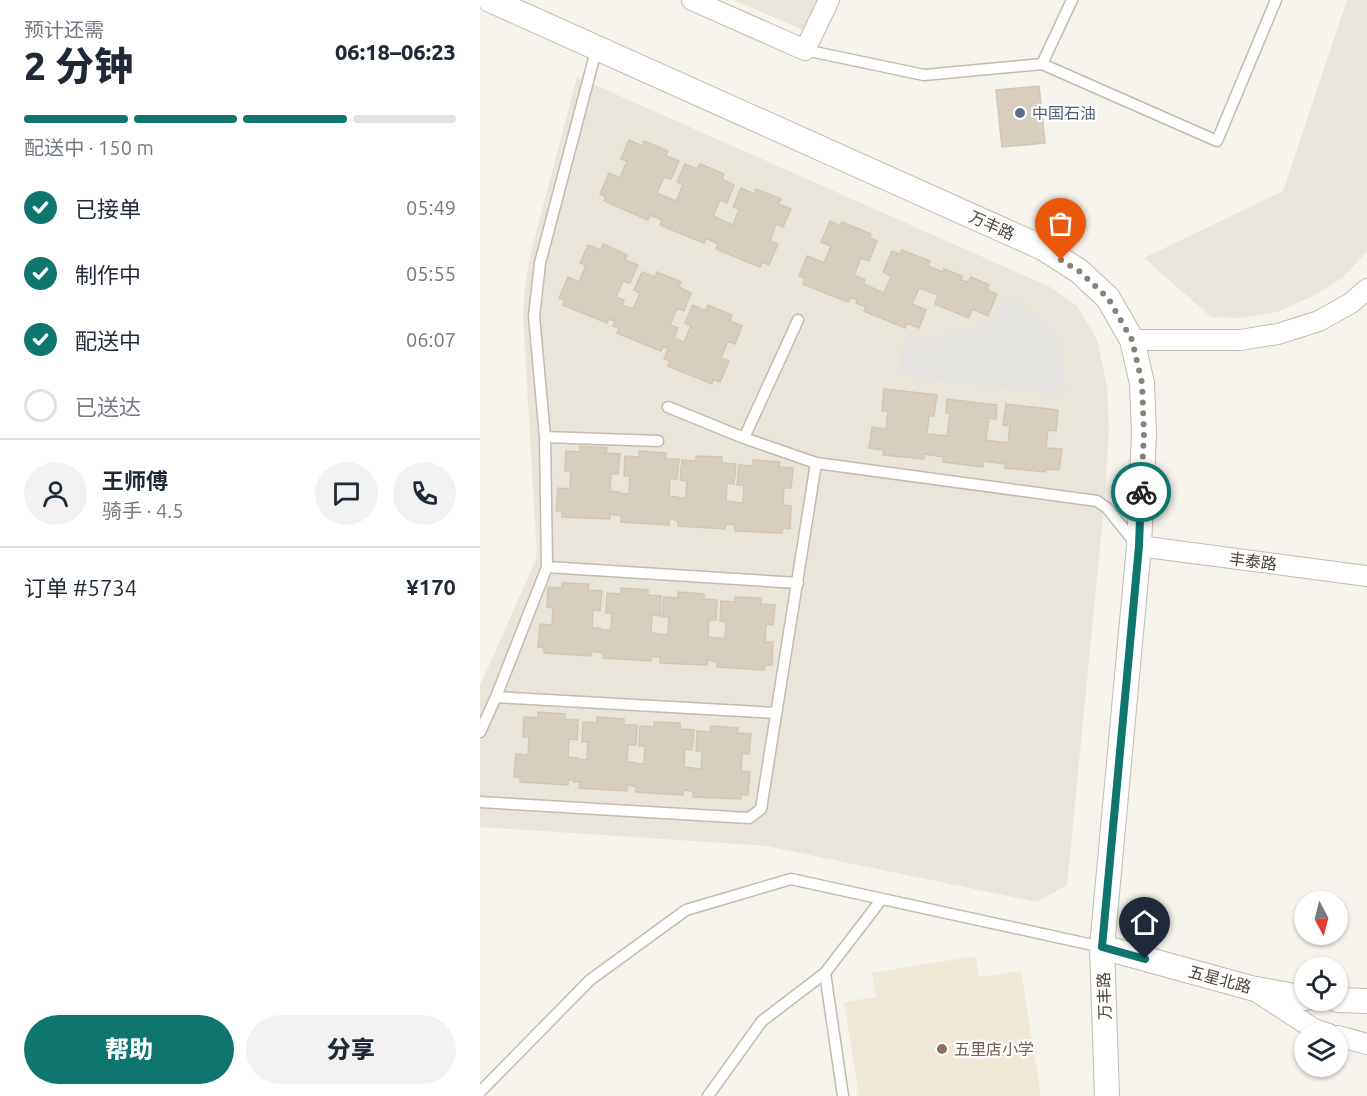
<!DOCTYPE html>
<html lang="zh">
<meta charset="utf-8">
<style>
:root{--surface:#fff;--page:#f2f2f3;--text:#1f2937;--muted:#747a83;--line:#e0e1e3;--accent:#0f766e}
body{margin:0;font-family:Ubuntu,"Noto Sans SC",sans-serif;background:var(--page);color:var(--text);height:100vh;display:flex;flex-direction:column;font-size:22px;white-space:nowrap}
*{box-sizing:border-box;margin:0}
p{font-size:20px;color:var(--muted)}
.icon{flex:none;width:33px;height:33px;fill:none;stroke:currentColor;stroke-width:2;stroke-linecap:round;stroke-linejoin:round}
.map{position:relative;flex:1;overflow:hidden}
.panel{display:flex;flex-direction:column;background:var(--surface);width:480px}
.panel>*{flex:none}
.needle{width:39px;rotate:173deg}
.buttons{position:absolute;left:814px;top:891px;display:grid;gap:12px}
.buttons a{display:grid;place-items:center;width:54px;height:54px;border-radius:50%;background:var(--surface);box-shadow:0 2px 4px #0004;font-size:30px}
.pin{position:absolute;display:grid;place-items:center;width:51px;height:51px;color:#fff;margin:-62px -26px;border-radius:50% 50% 50% 0;rotate:-45deg;box-shadow:0 0 6px #0007}
.pin .icon{rotate:45deg}
.courier{position:absolute;display:grid;place-items:center;width:60px;height:60px;margin:-30px;border:4px solid #0f766e;border-radius:50%;background:#fff;color:#222;box-shadow:0 2px 8px #0007}
.headline em{font-style:normal;font-weight:800}
.headline div{display:flex;flex-direction:column-reverse}
.headline{display:flex;align-items:center;justify-content:space-between;height:102px;padding:0 24px}
h1{font-size:39px;font-weight:800;line-height:45px}
.bar{display:grid;grid-template-columns:repeat(4,1fr);gap:9px 6px;align-content:center;height:72px;padding:0 24px}
.bar i{height:8px;border-radius:4px;background:var(--line)}
.bar .on{background:var(--accent)}
.bar p{grid-column:span 4}
.line{display:flex;align-items:center;gap:15px;padding:0 24px;border-top:2px solid var(--line)}
.line div{flex:1}
.round{display:grid;place-items:center;flex:none;width:63px;height:63px;border-radius:32px;background:var(--page)}
ol{padding:0 24px;list-style:none}
li{display:flex;align-items:center;gap:18px;height:66px}
li p{margin-inline-start:auto}
li .icon{padding:6px;border-radius:50%;background:var(--accent);color:#fff;stroke-width:4}
li:last-child{color:var(--muted)}
li i{width:33px;height:33px;border:3px solid var(--line);border-radius:50%}
.cta{display:flex;gap:12px;margin-top:auto;padding:12px 24px}
.cta a{flex:1;height:69px;border-radius:36px;background:var(--accent);color:#fff;font-size:24px;font-weight:800;line-height:69px;text-align:center}
.cta a+a{background:var(--page);color:var(--text)}
main{display:flex;flex:1;min-height:0}
.map>svg:first-child{display:block}
</style>
<main>
<section class="panel">
<div class="headline"><div><h1>2 分钟</h1><p>预计还需</p></div><em>06:18–06:23</em></div>
<div class="bar"><i class="on"></i><i class="on"></i><i class="on"></i><i></i><p>配送中 · 150 m</p></div>
<ol>
<li><svg class="icon" aria-label="check" viewBox="0 0 24 24"><path d="M5 12l5 5 9-10"/></svg>已接单<p>05:49</p></li>
<li><svg class="icon" aria-label="check" viewBox="0 0 24 24"><path d="M5 12l5 5 9-10"/></svg>制作中<p>05:55</p></li>
<li><svg class="icon" aria-label="check" viewBox="0 0 24 24"><path d="M5 12l5 5 9-10"/></svg>配送中<p>06:07</p></li>
<li><i></i>已送达</li>
</ol>
<div class="line" style="height:108px"><a class="round"><svg class="icon" aria-label="person" viewBox="0 0 24 24"><circle cx="12" cy="8" r="4"/><path d="M4 21q1-7 8-7t8 7"/></svg></a><div><b>王师傅</b><p>骑手 · 4.5</p></div><a class="round"><svg class="icon" aria-label="chat" viewBox="0 0 24 24"><path d="M4 5h16v11H9l-5 4z"/></svg></a><a class="round"><svg class="icon" aria-label="phone" viewBox="0 0 24 24"><path d="M5 4h4l2 5-3 2q2 4 5 5l2-3 5 2v4C11 20 4 13 5 4z"/></svg></a></div>
<div class="line" style="height:78px"><div>订单 #5734</div><b>¥170</b></div>
<div class="cta"><a>帮助</a><a>分享</a></div>
</section>
<div class="map">
<svg width="887" height="1096" viewBox="0 0 887 1096">
<rect width="100%" height="100%" fill="#f6f3ec"/>
<path fill="#eae5da" d="M254 0H338L323 30Z
M867 0H887V252L862 278 833 296 797 312 763 318 731 317 664 258 803 191Z
M97 77 568 286 596 305 617 339 627 387 629 432 623 517 587 885 557 902 286 846 0 827V686L57 557 43 316 45 288 49 260Z"/>
<path fill="#efe8d6" d="M496 956 499 977 541 971 561 1096H379L364 1002 396 997 392 973Z"/>
<path fill="#e5e3e0" d="M528 294 559 317 574 333 583 348 586 396 417 375 425 336 452 339 508 323Z"/>
<path fill="#d8cfc1" stroke="#d3c7b4" stroke-width="1.5" d="M559 86 565 143 522 147 516 90Z
M149 140 162 146 164 141 188 151 186 156 199 161 191 179 184 177 177 193 196 201 203 185 197 182 205 164 217 169 220 164 244 174 242 179 254 185 247 203 240 200 233 216 253 225 259 209 253 207 261 188 274 194 276 189 301 199 298 204 311 209 303 227 296 224 290 241 298 244 289 265 282 262 280 267 236 249 238 244 226 238 224 243 180 225 182 220 170 215 168 220 124 201 126 197 120 194 129 173 140 178 147 161 141 159Z
M350 221 360 226 362 222 391 234 390 238 397 241 389 261 381 258 374 275 385 280 384 284 404 293 411 276 403 272 412 251 420 254 422 250 450 261 448 266 455 269 463 272 464 269 482 276 481 280 488 282 491 277 509 285 507 290 517 294 508 316 492 309 489 318 455 304 458 295 439 288 432 304 446 310 439 328 426 323 425 328 384 311 386 307 376 303 377 300 370 297 368 302 323 284 325 278 319 276 327 256 344 263 351 246 341 242Z
M123 244 147 255 145 260 158 265 150 283 143 281 136 297 144 300 142 305 153 309 160 293 154 290 162 272 175 277 177 272 201 282 199 287 211 293 204 311 197 308 190 325 198 328 194 338 204 342 211 326 205 323 213 305 226 311 228 305 252 315 250 321 262 326 255 344 248 341 241 358 249 361 240 382 233 379 232 384 188 366 190 361 184 359 188 349 183 346 181 351 137 333 139 328 133 326 135 321 129 319 127 323 83 305 85 300 79 298 88 277 99 282 106 265 100 263 108 245 121 250Z
M404 389 457 395 454 416H449L447 434 467 436 470 413H466L467 399 517 405 516 419 509 418 506 440 528 443 530 426 523 425 526 404 578 410 576 431 568 430 566 448 582 449 579 470 566 469V472L525 468V464L503 461V467L463 462 464 457 444 454V459L403 455 404 450 389 448 392 427 406 429 408 411H402Z
M100 446 127 448 126 453 140 454 138 474H131L130 491 139 492V493L149 494 150 476H144L145 456 159 457V451L186 453V459H199L197 479H190L189 496 198 497V498H206L207 481 200 480 202 460 216 461V456L242 457V463L256 464 254 484 247 483 246 501 254 502 263 503 264 485H257L259 465 273 466V460L300 462 299 467 313 468 311 488H304L303 505 311 506 310 529 303 528 302 533 255 531V525L246 524 245 529 198 526V521L192 519H189V525L141 522 142 516 130 514V519L82 517V511H76L78 488 90 489 91 471H85L86 451 100 452Z
M82 583 109 584 108 590 122 591 120 611 113 610 112 628H120V630H131L132 613H126L127 593 141 594V588L168 590V595L181 596 180 616 172 615 171 633 180 634 188 635 189 617H182L184 597 198 598V592L224 594V599L237 600 236 620H229L228 637 245 639 246 622 240 621 241 601 255 602V597L281 598V604L295 605 293 625 286 624 285 642H293L292 665H285L284 670 237 667V662L228 660 227 665 180 663V657H174V656H171V661L123 658V653L112 651 111 656 64 653V648L58 647 60 624 72 625 73 608 67 607 68 587 82 588Z
M58 712 85 714V719L98 720 97 740 89 739 88 757 97 758V759L107 760 108 742H102L103 722 117 723V717L144 719V725H157L156 745H148L147 762 156 763V764H164L165 746H159L160 726 174 727V722L200 723V729L214 730 212 750 205 749 204 767 221 769 222 751H216L217 731 231 732V726L258 728 257 733 271 734 269 754 262 753 261 771 270 772 268 795 261 794V799L213 797V791L204 790 203 795 156 792V787L150 785H147V791L99 788 100 782H94V780H88V785L40 782V777H34L36 754 48 755 49 737H43L44 717 58 718Z"/>
<g fill="none" stroke-linecap="round" stroke-linejoin="round">
<defs>
<path id="service" d="M325 50 444 75 562 64 737 141 796 0
M562 64 592 0
M188 407 264 438 336 463 617 501 627 508 656 544
M65 437 178 441
M264 438 318 320
M67 567 318 583
M16 697 296 713
M0 732 16 697 67 567 65 437 54 316 60 263 117 47
M0 802 269 818 281 809 336 463
M345 973 363 1096
M0 1092 110 980 206 910 311 879 622 947
M228 1096 282 1021 345 973 401 900"/>
<path id="minor" d="M212 0 325 50 349 0
M652 340H760L798 334 839 321 871 303 887 289
M659 546 887 576
M777 992 834 1029 849 1034
M858 1036 887 1044"/>
<path id="tertiary" d="M10 0 563 248 599 271 628 298 652 340 662 383 664 434 659 546 622 947 627 1096
M622 947 771 988 825 998
M858 1000 887 1001"/>
</defs>
<use href="#service" stroke="#c2bbae" stroke-width="13"/>
<use href="#minor" stroke="#c2bbae" stroke-width="22"/>
<use href="#tertiary" stroke="#c2bbae" stroke-width="26"/>
<use href="#service" stroke="#fff" stroke-width="10"/>
<use href="#minor" stroke="#fff" stroke-width="20"/>
<use href="#tertiary" stroke="#fff" stroke-width="24"/>
</g>
<g fill="none" stroke-linecap="round" stroke-linejoin="round">
<path stroke="#878178" stroke-width="6" stroke-dasharray="0 10.8" d="M581 260 599 271 628 298 652 340 662 383 664 434 661 492"/>
<path stroke="#0f766e" stroke-width="8" d="M661 492 659 546 622 947 665 959"/>
</g>
<circle fill="#5c6f8a" stroke="#fff" stroke-width="2" cx="540" cy="113" r="6"/>
<circle fill="#8d6e63" stroke="#fff" stroke-width="2" cx="462" cy="1049" r="6"/>
<g text-anchor="middle" stroke-width="4.5" stroke-linejoin="round" paint-order="stroke">
<g font-size="16" fill="#4e5e75" stroke="#fff" text-anchor="start">
<text x="552" y="119">中国石油</text>
</g>
<g font-size="16" fill="#4b4439" stroke="#fff">
<text transform="translate(512 225) rotate(24)" y="6">万丰路</text>
<text transform="translate(773 561) rotate(7)" y="6">丰泰路</text>
<text transform="translate(740 979) rotate(15)" y="6">五星北路</text>
<text transform="translate(624 996) rotate(-92)" y="6">万丰路</text>
</g>
<g font-size="16" fill="#785e54" stroke="#fff" text-anchor="start">
<text x="474" y="1055">五里店小学</text>
</g>
</g>
</svg>
<div class="buttons">
<a><svg class="needle" viewBox="-14 -14 28 28"><path d="M0-13l5 13h-10z" fill="#e53935"/><path d="M0 13l5-13h-10z" fill="#747a83"/></svg></a>
<a><svg class="icon" aria-label="locate" viewBox="0 0 24 24"><circle cx="12" cy="12" r="6"/><path d="M12 2v4M12 18v4M2 12h4M18 12h4"/></svg></a>
<a><svg class="icon" aria-label="layers" viewBox="0 0 24 24"><path d="M12 4l9 5-9 5-9-5zM3 14l9 5 9-5"/></svg></a>
</div>
<div class="pin" style="left:581px;top:260px;background:#ea580c"><svg class="icon" aria-label="bag" viewBox="0 0 24 24"><path d="M5 8h14l-1 12H6zM9 8a3 3 0 0 1 6 0"/></svg></div>
<div class="pin" style="left:665px;top:959px;background:#1f2937"><svg class="icon" aria-label="home" viewBox="0 0 24 24"><path d="M3 11l9-7 9 7M6 9v11h12V9"/></svg></div>
<div class="courier" style="left:661px;top:492px"><svg class="icon" aria-label="bike" viewBox="0 0 24 24"><circle cx="6" cy="16" r="4"/><circle cx="18" cy="16" r="4"/><path d="M6 16l4-8h5l3 8M10 8l3 8H6M13 5h3"/></svg></div>
</div>
</main>
